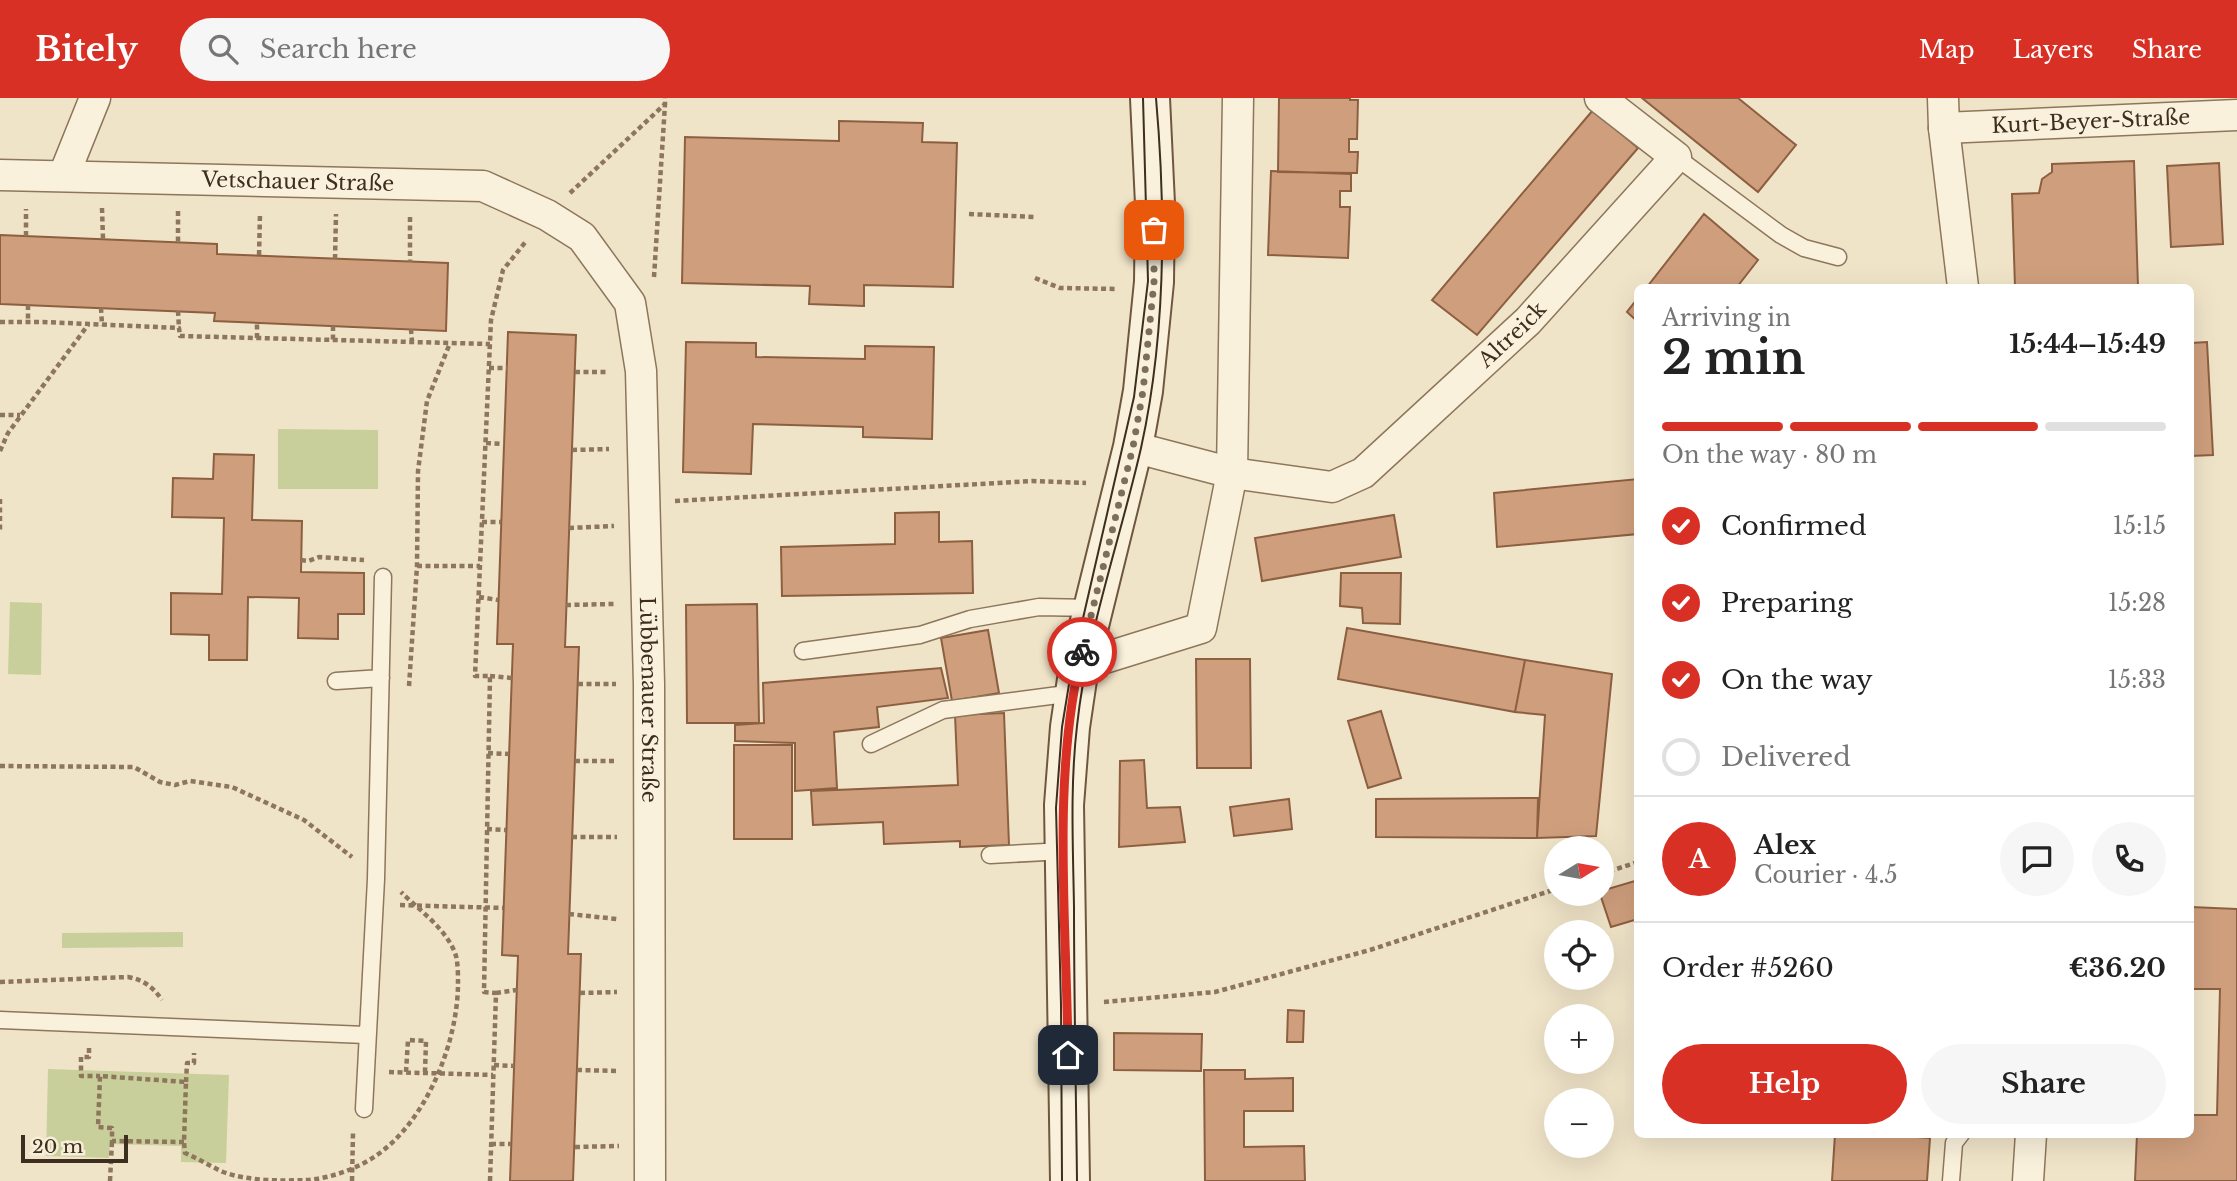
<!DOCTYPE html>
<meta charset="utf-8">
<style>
:root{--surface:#fff;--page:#f6f6f6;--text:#222;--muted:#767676;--line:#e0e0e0;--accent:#d93025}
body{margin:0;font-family:"Libre Baskerville",serif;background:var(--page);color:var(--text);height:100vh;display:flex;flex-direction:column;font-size:26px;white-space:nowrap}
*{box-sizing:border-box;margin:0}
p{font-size:23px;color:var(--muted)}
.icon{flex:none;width:38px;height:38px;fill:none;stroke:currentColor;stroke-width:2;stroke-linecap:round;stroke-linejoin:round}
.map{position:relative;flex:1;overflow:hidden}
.drawer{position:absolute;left:1634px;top:186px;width:560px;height:854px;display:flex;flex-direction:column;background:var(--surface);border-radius:10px;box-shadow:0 7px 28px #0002}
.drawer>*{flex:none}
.needle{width:46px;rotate:79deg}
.fabs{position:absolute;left:1544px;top:738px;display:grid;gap:14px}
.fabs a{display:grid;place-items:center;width:70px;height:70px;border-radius:50%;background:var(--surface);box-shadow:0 7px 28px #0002;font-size:35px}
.scale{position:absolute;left:21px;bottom:18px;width:107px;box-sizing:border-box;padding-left:7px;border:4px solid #3d2e20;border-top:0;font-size:19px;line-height:24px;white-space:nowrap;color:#3d2e20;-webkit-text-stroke:5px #f7eed8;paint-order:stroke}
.pin{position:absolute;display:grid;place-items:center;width:60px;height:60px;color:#fff;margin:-30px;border-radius:14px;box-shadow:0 4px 10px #0006}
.courier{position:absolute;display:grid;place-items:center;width:70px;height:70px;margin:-35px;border:5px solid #d93025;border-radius:50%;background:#fff;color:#222;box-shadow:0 2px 9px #0007}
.headline em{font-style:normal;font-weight:700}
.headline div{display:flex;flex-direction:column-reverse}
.headline{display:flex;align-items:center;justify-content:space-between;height:119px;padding:0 28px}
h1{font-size:46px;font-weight:700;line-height:52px}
.bar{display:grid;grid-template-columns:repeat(4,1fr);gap:10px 7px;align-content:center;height:84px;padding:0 28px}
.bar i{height:9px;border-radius:5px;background:var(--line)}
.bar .active{background:var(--accent)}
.bar p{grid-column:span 4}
.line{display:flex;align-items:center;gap:18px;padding:0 28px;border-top:2px solid var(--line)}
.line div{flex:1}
.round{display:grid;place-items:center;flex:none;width:74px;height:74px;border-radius:37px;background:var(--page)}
ol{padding:0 28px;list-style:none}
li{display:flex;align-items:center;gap:21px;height:77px}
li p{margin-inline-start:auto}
li .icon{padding:7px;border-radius:50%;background:var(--accent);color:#fff;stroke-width:4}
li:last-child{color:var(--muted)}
li i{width:38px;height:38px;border:4px solid var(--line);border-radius:50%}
.action{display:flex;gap:14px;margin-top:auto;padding:14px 28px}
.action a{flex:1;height:80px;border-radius:42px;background:var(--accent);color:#fff;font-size:28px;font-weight:700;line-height:80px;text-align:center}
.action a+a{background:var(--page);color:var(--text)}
header{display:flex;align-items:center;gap:42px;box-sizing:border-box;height:98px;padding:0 35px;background:var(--accent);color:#fff}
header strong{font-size:33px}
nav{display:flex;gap:38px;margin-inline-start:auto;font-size:24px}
.search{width:490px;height:63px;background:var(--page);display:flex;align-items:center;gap:18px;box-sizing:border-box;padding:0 24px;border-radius:38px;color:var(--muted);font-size:26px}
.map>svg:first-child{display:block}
</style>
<header>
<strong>Bitely</strong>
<div class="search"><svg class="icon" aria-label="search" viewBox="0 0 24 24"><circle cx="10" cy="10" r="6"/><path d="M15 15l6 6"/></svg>Search here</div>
<nav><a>Map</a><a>Layers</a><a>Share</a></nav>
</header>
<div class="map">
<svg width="2237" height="1083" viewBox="0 0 2237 1083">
<rect width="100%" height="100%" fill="#f0e4c8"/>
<path fill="#c9cf9b" d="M278 331 378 332V391H278Z
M10 504 42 505 41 577 8 576Z
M183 834V849L62 850V835Z
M48 971 229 977 226 1065 181 1064V1048L110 1046 109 1060 46 1058Z"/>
<path fill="#cf9f7d" stroke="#8d5f41" stroke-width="2" d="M1279 0H1350V2H1358L1357 41H1349V54H1358L1357 75 1278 74Z
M1642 0H1738L1796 47 1758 94Z
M1593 12 1638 50 1477 237 1432 202Z
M839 23 923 25 922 44 957 45 953 189 864 187V208L809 206 810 188 682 185 685 39 839 43Z
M2134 63 2138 189H2015L2012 96 2039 95 2042 81 2052 74V66Z
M2219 65 2223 146 2171 149 2167 68Z
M1271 73 1351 76V93H1340V109H1350L1348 160 1268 157Z
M1704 116 1758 162 1737 189H1647Z
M0 137 217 146V156L448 165 446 233 214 223 215 215 0 206Z
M1638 200V224L1627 214Z
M508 234 576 237 565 549H579L568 856H581L573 1083H510L518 858 502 857 513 546H497Z
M686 244 756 245V259L865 261V248L934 249 932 341 863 339V329L753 326 751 376 683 374Z
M2207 244 2213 357 2191 358V245Z
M214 356 254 357 252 422 302 423 301 474 364 475V516H338V541L298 540 299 500 248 499 247 562H209V537L171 536V495L222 496 224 420 172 419 173 380 213 381Z
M1638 381V436L1497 449 1494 395Z
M939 414V444L972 443 973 495 782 498 781 449 895 446V415Z
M1394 417 1401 459 1262 483 1255 440Z
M1341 475H1401L1400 526 1363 525 1362 510 1340 508Z
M757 506 759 625H687L686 507Z
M1347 530 1525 562 1515 614 1338 581Z
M988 532 999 595 952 603 941 540Z
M1196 561H1250L1251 670H1197Z
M1525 562 1612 576 1596 738 1537 740 1545 617 1515 614Z
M941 570 948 600 877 609 879 629 834 634 837 690 795 693V645L735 643V627L764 625 763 585Z
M1381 613 1401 680 1368 690 1348 623Z
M1004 615 1009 747 960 749V743L884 746 883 724 813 727 811 693 958 687 955 617Z
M734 647H792V741H734Z
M1144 662 1147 710 1180 709 1185 744 1119 749 1120 663Z
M1538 700 1537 740 1376 739V701Z
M1289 701 1292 731 1234 738 1230 709Z
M1638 782V821L1611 829 1600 796 1601 793Z
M2191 809 2237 811V1083H2135L2137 1036H2191V1017H2217L2220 891H2191Z
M1288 912 1304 913 1303 944H1287Z
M1114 935 1202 936 1201 973 1114 972Z
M1204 972H1245V981L1293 980V1013H1244V1049L1304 1048 1305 1083H1205Z
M1835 1036H1878L1930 1040 1927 1083H1832Z"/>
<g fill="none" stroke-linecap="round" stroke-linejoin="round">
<defs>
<path id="lane" d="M1676 59 1781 137 1804 150 1838 159
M803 553 920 537 970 521 1039 509 1093 510
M336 583 381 580
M871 646 943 612 1074 595
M990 757 1065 753
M0 922 366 937
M364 1011 376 781 383 479
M1951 1083 1954 1045 1961 1036"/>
<g id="street">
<path d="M1943 0 1944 30 1963 189"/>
<path id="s1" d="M1944 30 2237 17"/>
<path id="s2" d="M0 77 483 88 547 117 582 139 630 205 641 273 649 586 650 1083"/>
<path d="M64 77 95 0"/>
<path id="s3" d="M1133 349 1232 375 1332 389 1363 375 1528 223 1676 59 1600 0"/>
<path d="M1079 568 1201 530 1232 375 1238 0"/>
<path d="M2028 1083 2031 1036"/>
</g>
<path id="secondary" d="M1070 1083 1064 707 1070 629 1079 568 1133 349 1143 293 1154 184 1155 106 1150 0"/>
</defs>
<use href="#lane" stroke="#8d765c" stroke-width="19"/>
<use href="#street" stroke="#8d765c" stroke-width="33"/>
<use href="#secondary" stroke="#6f573f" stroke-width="42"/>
<path stroke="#8d765c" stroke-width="4.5" stroke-dasharray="5 3.5" stroke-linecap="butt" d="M570 95 665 6V0
M102 110 103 141
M178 113V144
M969 116 1036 119
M410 119V164
M26 138V111
M259 157 260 116
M335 161 336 116
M654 179 665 6
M1035 180 1060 190 1118 191
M28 207V224
M101 210 102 227
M178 213 179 230
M0 224H43L179 230 180 238 490 246
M333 228V242
M411 231 412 244
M257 240V225
M489 270H507
M575 274H609
M0 317H20
M486 345 504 346
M572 352 609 351
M0 353 8 335 88 227
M0 401V432
M675 403 1033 383 1086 385
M482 424H501
M569 430 614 428
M301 462 308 463 319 459 364 462
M417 468H480
M479 499 498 502
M566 507 614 506
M490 578 512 580
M578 586H616
M409 588 417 468 418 373 427 303 450 245
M488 655 509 656
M575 663H616
M0 668 134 669 160 684 175 687 190 683 232 689 304 722 352 759
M487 731 506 732
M572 739H617
M1601 776 1638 764
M400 807 503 810
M569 816 617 821
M0 884 128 879C144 882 153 889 162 902
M496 895 517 892
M580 895 617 894
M1104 904 1215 894 1370 852 1556 791
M89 950V959H81V978H100
M494 967 514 968
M577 972 618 973
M389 974 493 977
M406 974 408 942 426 943 425 974
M186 984 187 965H194V955
M184 1044 112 1043V1030L98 1029 100 978 186 984 184 1044 185 1055C199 1061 210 1068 223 1074 248 1083 281 1083 307 1082 331 1080 357 1071 377 1057 427 1022 458 944 458 885 458 877 458 866 456 858 448 832 419 812 401 794
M491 1046H511
M575 1049 619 1048
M110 1083 112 1043
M352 1083 353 1035
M490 1083 496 895 484 894 490 578H475L491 222 503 172 527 142"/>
<use href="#lane" stroke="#faf1dc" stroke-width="16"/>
<use href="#street" stroke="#faf1dc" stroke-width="30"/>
<use href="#secondary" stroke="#faf1dc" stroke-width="38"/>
<path stroke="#3d2e20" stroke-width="2" d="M1062 1083 1061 907 1056 710 1062 629 1072 568 1134 299 1148 183 1143 0
M1077 1083C1076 992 1074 900 1074 809 1073 748 1070 687 1077 628 1087 533 1120 442 1141 350 1166 237 1166 114 1156 0"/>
</g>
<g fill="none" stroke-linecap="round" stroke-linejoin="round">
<path stroke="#7c6e5b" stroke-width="7" stroke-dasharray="0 12.6" d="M1082 554 1133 349 1143 293 1154 184V132"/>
<path stroke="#d93025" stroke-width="9" d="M1068 957C1067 827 1051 680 1082 554"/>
</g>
<g text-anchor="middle" stroke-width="6" stroke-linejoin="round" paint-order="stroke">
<g font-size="21" fill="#3d2e20" stroke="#f7eed8">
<text dy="7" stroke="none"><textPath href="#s1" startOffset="147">Kurt-Beyer-Straße</textPath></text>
<text dy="7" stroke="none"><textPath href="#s2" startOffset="298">Vetschauer Straße</textPath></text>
<text dy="7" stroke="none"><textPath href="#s3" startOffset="441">Altreick</textPath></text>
<text dy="7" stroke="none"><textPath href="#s2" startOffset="1074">Lübbenauer Straße</textPath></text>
</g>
</g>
</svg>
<div class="fabs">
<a><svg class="needle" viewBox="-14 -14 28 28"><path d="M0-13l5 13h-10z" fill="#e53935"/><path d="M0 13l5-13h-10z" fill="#767676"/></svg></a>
<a><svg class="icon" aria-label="locate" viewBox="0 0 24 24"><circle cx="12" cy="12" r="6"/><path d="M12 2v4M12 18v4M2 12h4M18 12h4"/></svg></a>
<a>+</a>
<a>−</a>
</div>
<div class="scale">20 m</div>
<div class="pin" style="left:1154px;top:132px;background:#ea580c"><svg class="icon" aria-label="bag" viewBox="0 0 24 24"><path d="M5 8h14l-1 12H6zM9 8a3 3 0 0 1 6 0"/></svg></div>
<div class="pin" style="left:1068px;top:957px;background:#1f2937"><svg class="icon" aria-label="home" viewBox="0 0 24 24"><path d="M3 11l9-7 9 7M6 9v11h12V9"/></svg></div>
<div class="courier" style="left:1082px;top:554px"><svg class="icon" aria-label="bike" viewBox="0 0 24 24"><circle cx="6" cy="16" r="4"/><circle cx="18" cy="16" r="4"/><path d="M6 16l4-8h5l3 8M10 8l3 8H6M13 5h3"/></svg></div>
<section class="drawer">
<div class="headline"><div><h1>2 min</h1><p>Arriving in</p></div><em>15:44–15:49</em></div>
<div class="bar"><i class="active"></i><i class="active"></i><i class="active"></i><i></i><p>On the way · 80 m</p></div>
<ol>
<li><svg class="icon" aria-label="check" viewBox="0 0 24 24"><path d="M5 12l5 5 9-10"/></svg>Confirmed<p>15:15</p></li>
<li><svg class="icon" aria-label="check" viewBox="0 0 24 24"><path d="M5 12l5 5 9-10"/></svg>Preparing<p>15:28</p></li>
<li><svg class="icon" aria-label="check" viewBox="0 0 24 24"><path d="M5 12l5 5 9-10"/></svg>On the way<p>15:33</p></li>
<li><i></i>Delivered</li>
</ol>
<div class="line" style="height:126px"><b class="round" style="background:var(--accent);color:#fff">A</b><div><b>Alex</b><p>Courier · 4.5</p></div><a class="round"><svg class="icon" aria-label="chat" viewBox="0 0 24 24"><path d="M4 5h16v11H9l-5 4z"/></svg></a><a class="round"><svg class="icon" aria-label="phone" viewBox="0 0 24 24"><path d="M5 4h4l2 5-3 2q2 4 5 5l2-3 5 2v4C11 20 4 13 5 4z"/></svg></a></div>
<div class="line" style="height:91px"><div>Order #5260</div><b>€36.20</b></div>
<div class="action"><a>Help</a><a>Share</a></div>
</section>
</div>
